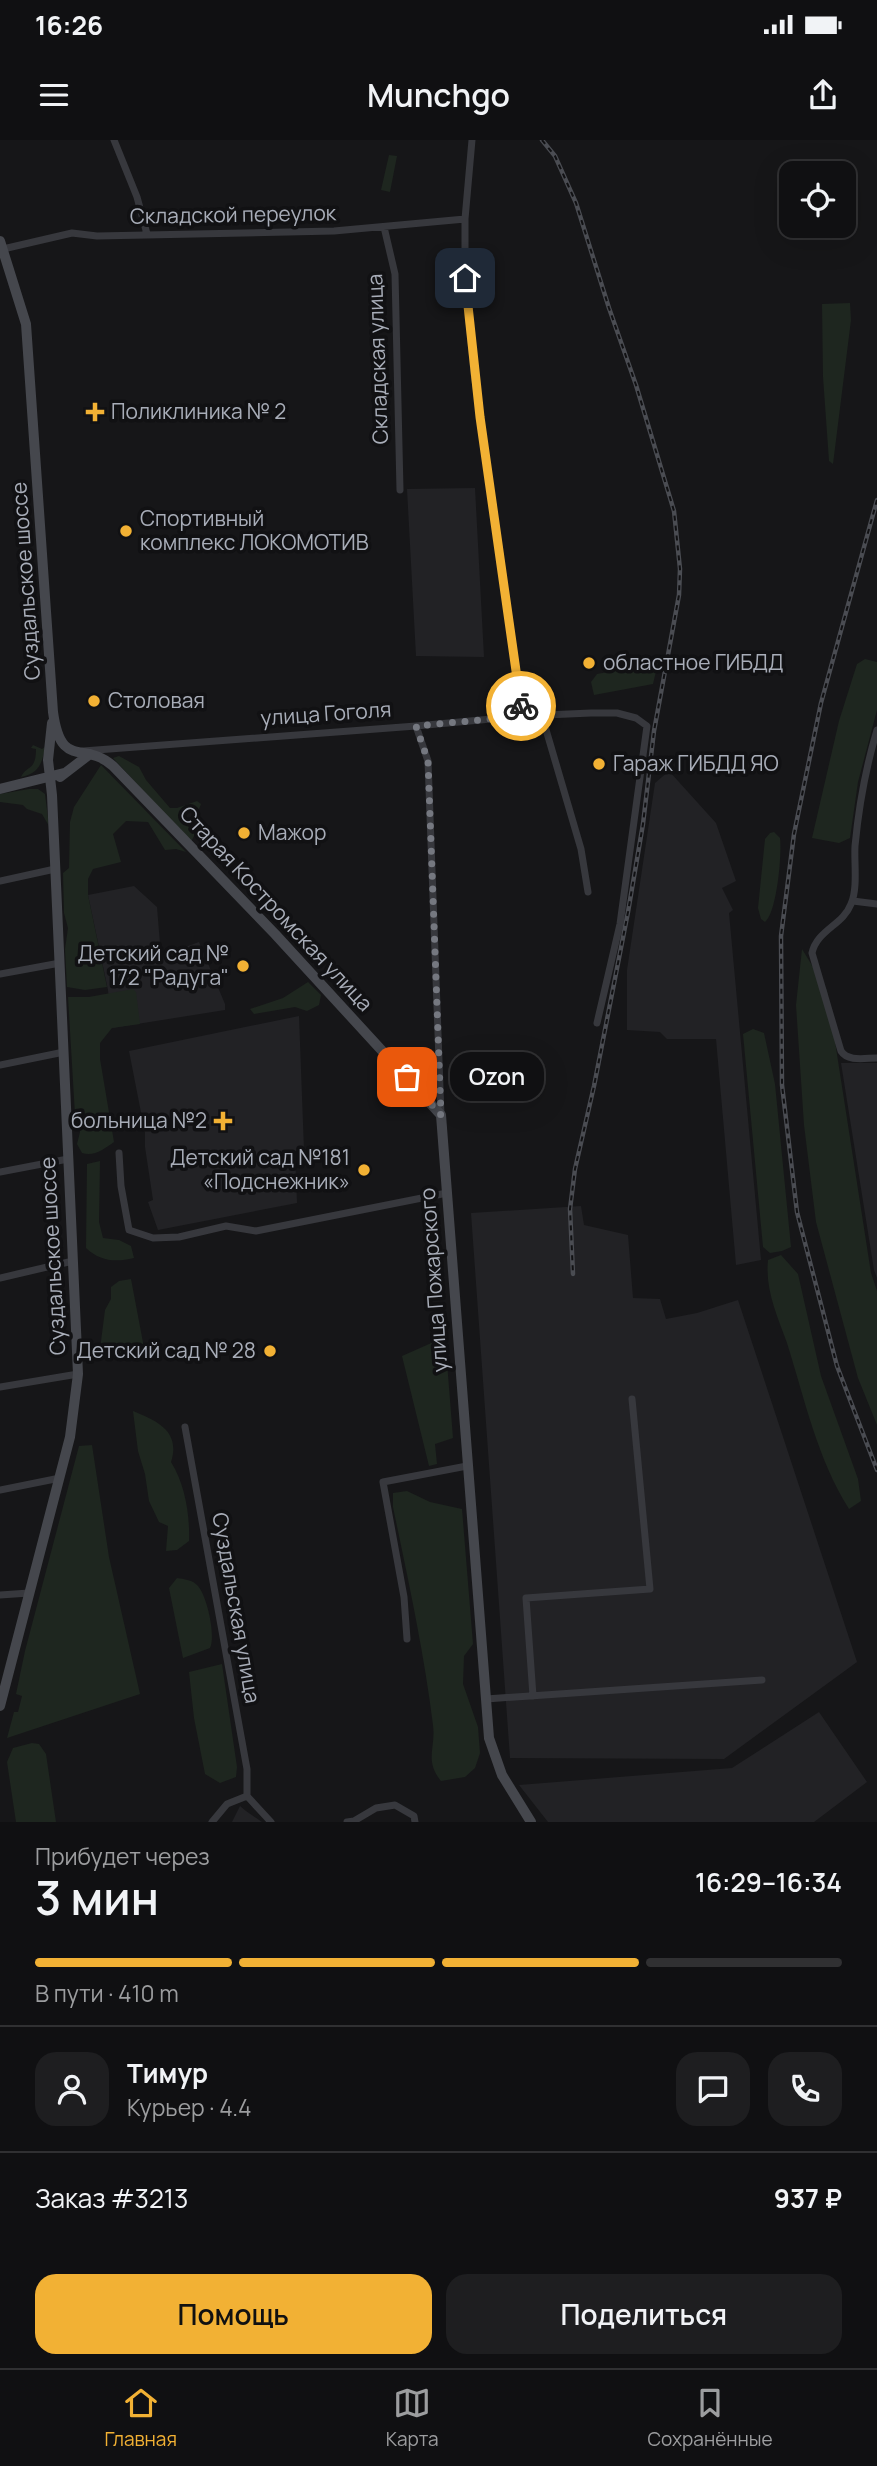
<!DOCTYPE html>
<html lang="ru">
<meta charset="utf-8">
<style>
:root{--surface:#101012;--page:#1e1e20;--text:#f1f3f6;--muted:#9c9d9f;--line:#303032;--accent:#f2b134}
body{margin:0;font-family:Manrope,sans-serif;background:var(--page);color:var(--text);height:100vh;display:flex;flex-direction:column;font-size:26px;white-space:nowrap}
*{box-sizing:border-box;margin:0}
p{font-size:23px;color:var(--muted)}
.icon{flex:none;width:38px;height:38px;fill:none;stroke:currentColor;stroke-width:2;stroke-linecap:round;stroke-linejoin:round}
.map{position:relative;height:1682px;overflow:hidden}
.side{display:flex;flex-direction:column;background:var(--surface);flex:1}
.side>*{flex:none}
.controls{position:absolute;left:779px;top:21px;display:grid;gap:14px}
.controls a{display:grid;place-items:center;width:77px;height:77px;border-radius:14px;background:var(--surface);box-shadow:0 7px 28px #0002,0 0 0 2px var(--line);font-size:35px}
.pin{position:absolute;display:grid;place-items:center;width:60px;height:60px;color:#fff;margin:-30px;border-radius:14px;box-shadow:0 4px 10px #0006}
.courier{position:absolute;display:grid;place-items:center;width:70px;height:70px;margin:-35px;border:5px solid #f2b134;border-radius:50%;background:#fff;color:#222;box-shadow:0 2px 9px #0007}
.bubble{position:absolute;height:49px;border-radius:21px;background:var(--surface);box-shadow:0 7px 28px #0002,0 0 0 2px var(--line);font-size:23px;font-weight:600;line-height:49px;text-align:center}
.overview em{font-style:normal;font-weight:600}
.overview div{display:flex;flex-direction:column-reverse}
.overview{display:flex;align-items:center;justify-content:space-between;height:119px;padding:0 35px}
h1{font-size:46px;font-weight:600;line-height:52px}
.bar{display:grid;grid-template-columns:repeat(4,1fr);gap:10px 7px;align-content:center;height:84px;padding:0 35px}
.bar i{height:9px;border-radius:5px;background:var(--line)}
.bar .active{background:var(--accent)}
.bar p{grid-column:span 4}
.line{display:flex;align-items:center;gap:18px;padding:0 35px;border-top:2px solid var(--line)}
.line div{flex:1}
.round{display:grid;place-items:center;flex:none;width:74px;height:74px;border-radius:21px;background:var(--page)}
.cta{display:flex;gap:14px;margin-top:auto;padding:14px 35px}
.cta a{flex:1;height:80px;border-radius:21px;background:var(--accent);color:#111;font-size:28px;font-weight:600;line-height:80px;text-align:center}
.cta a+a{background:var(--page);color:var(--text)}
.status{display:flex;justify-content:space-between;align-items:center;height:49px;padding:0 35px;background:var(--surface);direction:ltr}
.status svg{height:19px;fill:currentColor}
header{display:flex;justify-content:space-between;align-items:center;height:91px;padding:0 35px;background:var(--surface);font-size:32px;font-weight:600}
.menu{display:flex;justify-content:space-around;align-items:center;height:98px;border-top:2px solid var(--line);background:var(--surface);font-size:19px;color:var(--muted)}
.menu a{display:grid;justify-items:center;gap:4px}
.menu .active{color:var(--accent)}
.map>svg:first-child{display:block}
</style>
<div class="status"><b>16:26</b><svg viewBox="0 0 49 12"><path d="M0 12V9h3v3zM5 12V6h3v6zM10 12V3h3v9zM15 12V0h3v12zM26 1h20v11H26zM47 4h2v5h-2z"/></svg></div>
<header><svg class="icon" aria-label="menu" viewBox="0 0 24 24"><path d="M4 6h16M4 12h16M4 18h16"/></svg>Munchgo<svg class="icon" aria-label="share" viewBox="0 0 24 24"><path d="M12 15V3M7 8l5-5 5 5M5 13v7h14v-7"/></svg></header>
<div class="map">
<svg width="877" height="1682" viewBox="0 0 877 1682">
<rect width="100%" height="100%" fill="#161618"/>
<path fill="#222225" d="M475 348 484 517 416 516 407 349Z
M669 631 716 683 736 741 722 748 733 770 729 773 761 1120 736 1125 716 899H667L660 892 627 890V830L655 643Z
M134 746 157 767 161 816 199 802 225 864V870L112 888 108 850 88 755Z
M299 876 304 1010 295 1011 297 1063 158 1090 148 1062 153 1060 145 1007V993L129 911Z
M841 923H877V1138L874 1130Z
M581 1066 584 1085 628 1095 633 1158 660 1159 666 1179 697 1173 738 1160 857 1522 724 1619 510 1618 471 1073Z
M819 1572 867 1642 814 1682H548L519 1645 732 1628Z
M240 1666 246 1671 262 1682H232Z"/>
<path fill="#1e261f" d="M389 15 397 16 390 52 381 50Z
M850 163 851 180 833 324 829 321 823 237 822 164Z
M865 519 877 522V570L858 642 850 698 839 703 812 698 839 581 857 524Z
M658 523 653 544 594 555 591 542 597 534Z
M33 605 42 609 45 607C42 624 39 633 21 637 26 625 36 632 36 609L31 608Z
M119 616 139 627 146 640 170 668H177L197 661 201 664 199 669 193 668 184 677 183 681 195 694 191 702 113 618Z
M101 625 186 712 176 709 165 710 148 682 126 681 113 694 121 722 93 729 88 739V755L107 847 85 850 67 847 65 809 68 788 64 773 63 733 69 728 70 682 74 667Z
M29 649H38L45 654 49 686 42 674 27 669 23 665 0 662V654Z
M774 692 780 698C782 714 777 772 765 782L761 779 758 768 765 699 770 693Z
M802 809 827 850 871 1133 877 1151V1285L858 1238 816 1082 804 985 796 865Z
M308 842 321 855 319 865 307 871 295 867 254 874 250 869 283 858Z
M133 849 136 852 140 884 112 888 100 903V919L114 1002C104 1009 94 1017 82 1013L77 1004 80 992 75 975 68 857H89Z
M753 889 764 893 775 944 791 1107 782 1111 770 1113 763 1107 743 894Z
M100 1021 99 1082 103 1098 119 1100 131 1106 134 1118C116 1122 101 1122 86 1108L87 1024Z
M781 1115 798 1134 821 1236 858 1339 861 1361 849 1369C817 1318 805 1260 787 1203 777 1175 765 1150 768 1120Z
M131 1139 145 1213 112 1217 100 1209 105 1170 111 1159V1147L119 1141Z
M445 1197 453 1298 435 1304 437 1324 429 1326 402 1216Z
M133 1271C157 1281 181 1291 171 1322 185 1344 190 1375 189 1401L177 1410 166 1411 168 1386 159 1382 149 1361 145 1334 138 1311Z
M92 1305 109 1417 140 1554 7 1598 14 1572H18L22 1556 16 1554 25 1511 79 1306Z
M407 1351 430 1362 462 1369 473 1504 464 1516 463 1544 478 1587 480 1613 475 1628 465 1637 441 1641C424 1620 436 1608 433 1585 424 1512 408 1439 393 1367V1353Z
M177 1438C184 1439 193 1440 198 1446 207 1456 216 1496 210 1508L183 1518 169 1448Z
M222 1524 237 1627 236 1637 220 1643 205 1634 194 1578 189 1532Z
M32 1603 39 1604 46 1614 56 1682H16L7 1622 13 1608Z"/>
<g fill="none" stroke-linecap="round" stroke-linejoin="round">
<path stroke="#37383d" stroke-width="7" d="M114 0 137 57 147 94
M472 0 465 79V138L474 233 523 576
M384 87 395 134 400 350
M3 109 72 93 97 96 334 91 465 79
M542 576 581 709 588 752
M416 586 428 621 441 975
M877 590C865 630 859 664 855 706 854 723 858 748 851 764 843 785 817 790 812 813L841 911C848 922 865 918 877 918
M83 611 416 586 523 576 591 573H617L636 578 647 586 620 784 597 883
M0 741 55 729
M853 761 877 764
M0 834 60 823
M0 925 64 912
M119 1013 121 1046 129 1090 153 1098 179 1097 226 1086 256 1091 447 1053
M0 1032 68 1019
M0 1138 73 1121
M0 1247 78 1234
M185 1287 247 1629V1656
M0 1350 60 1338
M0 1455 29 1453
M407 1499 404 1457 383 1342 467 1326
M533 1556 526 1458 650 1449 632 1259
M486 1559 762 1540
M247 1656 271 1682
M212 1682 227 1664 247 1656
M347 1682 354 1681 376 1668 395 1665 414 1676 415 1682"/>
<path stroke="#45474d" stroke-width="10" d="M0 101 26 184 53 572C61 631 84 600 113 626L275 794 441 975 489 1598 502 1635 531 1682
M60 637 90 614
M0 649 64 633
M0 1566 70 1297 78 1234 52 655 48 620 52 583"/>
<defs>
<path id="rail" d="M542 0 555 16 576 63 609 168 636 245 674 371 680 429 679 455 654 591 643 684 628 772 594 946 575 1029 570 1069 573 1134
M877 360 821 563 794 694 781 796 782 945 797 1072 837 1226 877 1330"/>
</defs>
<use href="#rail" stroke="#4a4c52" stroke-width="4.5"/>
<use href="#rail" stroke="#111113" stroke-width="2" stroke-dasharray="5" stroke-linecap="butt"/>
</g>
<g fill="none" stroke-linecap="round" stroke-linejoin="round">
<path stroke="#757880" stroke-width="7" stroke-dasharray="0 12.6" d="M407 937 441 975 428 621 416 586 523 576 521 566"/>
<path stroke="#f2b134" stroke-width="9" d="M465 138 480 277 521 566"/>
</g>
<g fill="#f2b134" stroke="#111113" stroke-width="2.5">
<path d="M91.5 261.5h7v7h7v7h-7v7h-7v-7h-7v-7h7z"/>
<circle cx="126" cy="391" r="7"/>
<circle cx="589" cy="523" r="7"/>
<circle cx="94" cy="561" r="7"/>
<circle cx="599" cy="624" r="7"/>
<circle cx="244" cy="693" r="7"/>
<circle cx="243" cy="826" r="7"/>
<path d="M219.5 970.5h7v7h7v7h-7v7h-7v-7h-7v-7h7z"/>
<circle cx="364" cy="1030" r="7"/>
<circle cx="270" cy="1211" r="7"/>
</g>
<g text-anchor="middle" stroke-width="7" stroke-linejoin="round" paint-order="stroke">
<g font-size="21" fill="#a8adb8" stroke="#111113">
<text transform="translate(233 75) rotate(-1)" y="7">Складской переулок</text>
<text transform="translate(378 219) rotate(-92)" y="7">Складская улица</text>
<text transform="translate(26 441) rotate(-94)" y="7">Суздальское шоссе</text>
<text transform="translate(326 574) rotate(-4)" y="7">улица Гоголя</text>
<text transform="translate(276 769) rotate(47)" y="7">Старая Костромская улица</text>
<text transform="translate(53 1116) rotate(-93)" y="7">Суздальское шоссе</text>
<text transform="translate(434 1140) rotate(-94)" y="7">улица Пожарского</text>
<text transform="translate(236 1468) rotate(80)" y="7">Суздальская улица</text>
</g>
<g font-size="21" fill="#a8adb8" stroke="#111113" text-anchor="start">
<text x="111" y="279">Поликлиника № 2</text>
<text x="140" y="386">Спортивный<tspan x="140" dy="24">комплекс ЛОКОМОТИВ</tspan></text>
<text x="603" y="530">областное ГИБДД</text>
<text x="108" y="568">Столовая</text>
<text x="613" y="631">Гараж ГИБДД ЯО</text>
<text x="258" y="700">Мажор</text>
<text x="229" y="821" text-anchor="end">Детский сад №<tspan x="229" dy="24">172 "Радуга"</tspan></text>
<text x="207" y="988" text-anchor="end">больница №2</text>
<text x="350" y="1025" text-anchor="end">Детский сад №181<tspan x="350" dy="24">«Подснежник»</tspan></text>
<text x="256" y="1218" text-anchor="end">Детский сад № 28</text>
</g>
</g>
</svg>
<div class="controls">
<a><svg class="icon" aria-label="locate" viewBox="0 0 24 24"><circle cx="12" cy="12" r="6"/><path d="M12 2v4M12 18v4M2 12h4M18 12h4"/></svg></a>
</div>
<div class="pin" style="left:407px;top:937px;background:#ea580c"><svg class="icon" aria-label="bag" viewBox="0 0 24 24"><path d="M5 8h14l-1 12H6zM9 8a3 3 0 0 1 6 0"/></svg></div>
<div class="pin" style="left:465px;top:138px;background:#1f2937"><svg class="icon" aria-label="home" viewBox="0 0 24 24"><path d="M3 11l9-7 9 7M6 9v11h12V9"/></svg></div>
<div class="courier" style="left:521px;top:566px"><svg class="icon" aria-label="bike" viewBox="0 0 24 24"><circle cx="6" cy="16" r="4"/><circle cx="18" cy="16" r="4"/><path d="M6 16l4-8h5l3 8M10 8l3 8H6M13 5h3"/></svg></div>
<div class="bubble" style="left:450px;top:912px;width:94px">Ozon</div>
</div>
<section class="side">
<div class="overview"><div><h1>3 мин</h1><p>Прибудет через</p></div><em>16:29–16:34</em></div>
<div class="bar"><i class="active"></i><i class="active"></i><i class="active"></i><i></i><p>В пути · 410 m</p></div>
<div class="line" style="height:126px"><a class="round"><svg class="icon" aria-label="person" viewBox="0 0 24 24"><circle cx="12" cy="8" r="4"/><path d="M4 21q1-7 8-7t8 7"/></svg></a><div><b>Тимур</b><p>Курьер · 4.4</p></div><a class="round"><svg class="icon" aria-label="chat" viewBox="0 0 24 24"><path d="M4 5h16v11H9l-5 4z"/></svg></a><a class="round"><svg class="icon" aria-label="phone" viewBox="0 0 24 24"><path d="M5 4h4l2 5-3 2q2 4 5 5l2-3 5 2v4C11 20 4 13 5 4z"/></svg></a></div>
<div class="line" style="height:91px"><div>Заказ #3213</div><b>937 ₽</b></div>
<div class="cta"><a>Помощь</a><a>Поделиться</a></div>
</section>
<nav class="menu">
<a class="active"><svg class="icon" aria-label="home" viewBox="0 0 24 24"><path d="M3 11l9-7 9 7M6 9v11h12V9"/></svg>Главная</a>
<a><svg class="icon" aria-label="map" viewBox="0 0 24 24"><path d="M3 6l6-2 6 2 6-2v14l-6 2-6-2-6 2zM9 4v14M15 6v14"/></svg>Карта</a>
<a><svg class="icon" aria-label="saved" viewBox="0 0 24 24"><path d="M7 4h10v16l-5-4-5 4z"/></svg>Сохранённые</a>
</nav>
